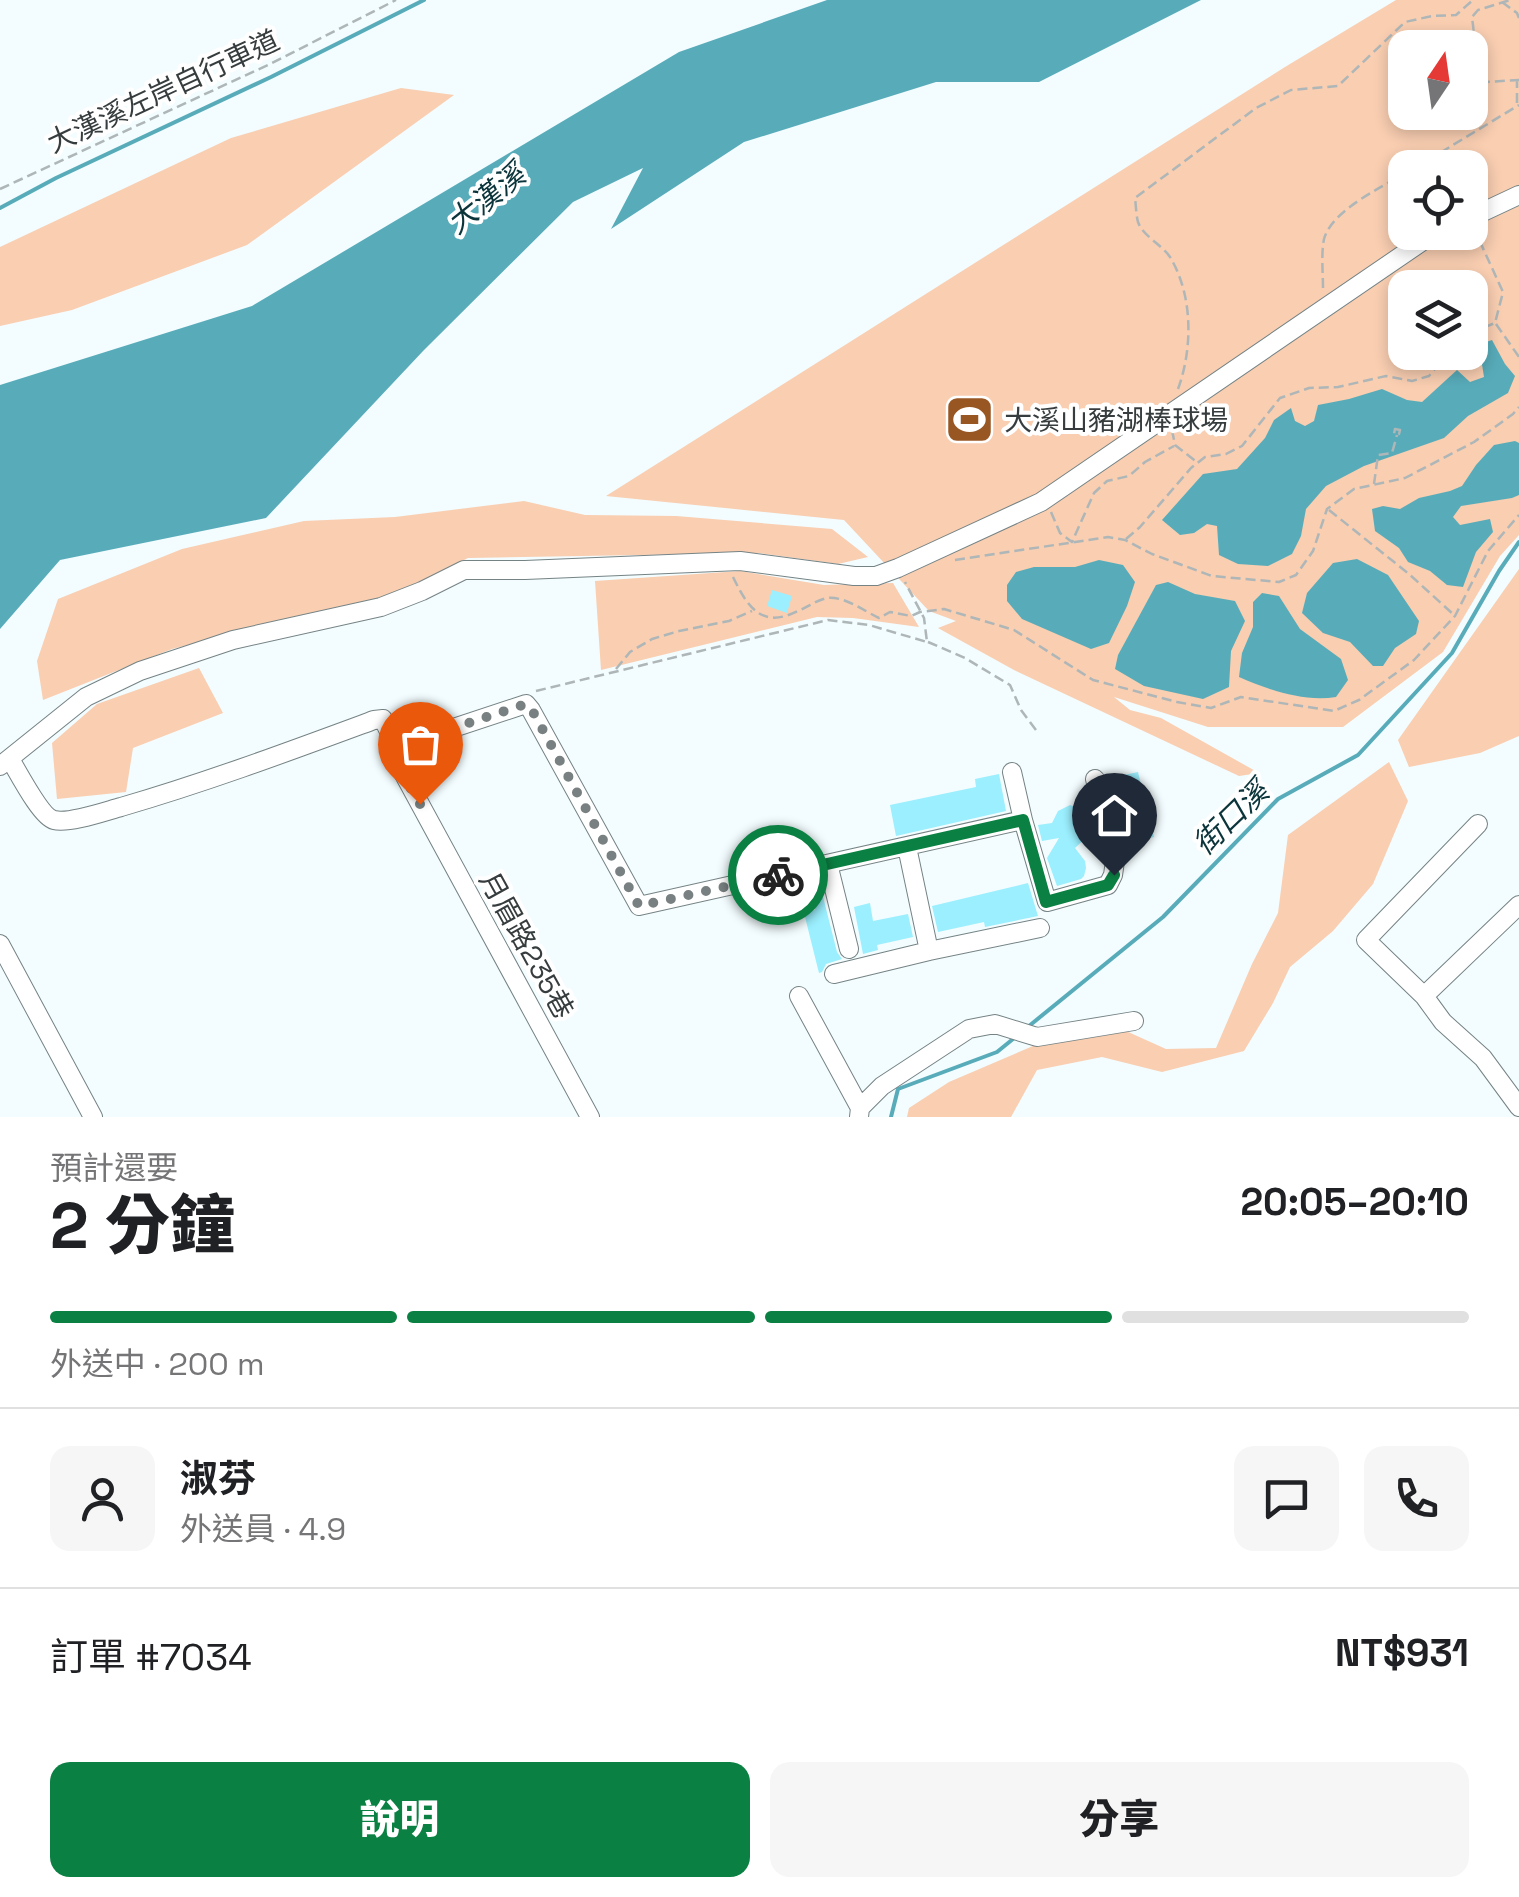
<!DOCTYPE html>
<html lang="zh-TW">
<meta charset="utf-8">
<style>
:root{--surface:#fff;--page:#f6f6f6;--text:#202124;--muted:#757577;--line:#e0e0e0;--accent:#0b8043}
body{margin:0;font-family:"Space Grotesk","Noto Sans TC",sans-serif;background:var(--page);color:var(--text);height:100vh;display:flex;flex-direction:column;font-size:38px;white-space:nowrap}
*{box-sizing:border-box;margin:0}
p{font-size:32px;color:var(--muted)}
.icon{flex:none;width:55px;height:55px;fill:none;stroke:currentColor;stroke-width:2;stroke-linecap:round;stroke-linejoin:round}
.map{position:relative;height:1117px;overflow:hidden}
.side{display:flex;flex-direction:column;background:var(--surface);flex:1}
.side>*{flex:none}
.needle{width:65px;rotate:13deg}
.tools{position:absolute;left:1388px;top:30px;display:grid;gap:20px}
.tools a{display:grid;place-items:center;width:100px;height:100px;border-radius:20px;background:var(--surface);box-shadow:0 5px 15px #0003;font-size:50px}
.pin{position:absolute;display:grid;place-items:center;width:85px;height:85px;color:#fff;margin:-102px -42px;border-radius:50% 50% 50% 0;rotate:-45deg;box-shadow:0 0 10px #0007}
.pin .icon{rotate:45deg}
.courier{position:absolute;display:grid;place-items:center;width:100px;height:100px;margin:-50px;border:8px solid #0b8043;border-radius:50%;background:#fff;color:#222;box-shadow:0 2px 12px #0007}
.overview em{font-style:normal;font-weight:800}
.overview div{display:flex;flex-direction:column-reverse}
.overview{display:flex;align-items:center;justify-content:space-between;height:170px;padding:0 50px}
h1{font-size:65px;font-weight:800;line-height:75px}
.bar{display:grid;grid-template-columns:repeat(4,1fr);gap:15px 10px;align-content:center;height:120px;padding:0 50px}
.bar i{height:12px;border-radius:8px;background:var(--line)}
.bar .on{background:var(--accent)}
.bar p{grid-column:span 4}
.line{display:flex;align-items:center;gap:25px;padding:0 50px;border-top:2px solid var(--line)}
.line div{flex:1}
.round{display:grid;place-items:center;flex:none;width:105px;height:105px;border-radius:20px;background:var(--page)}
.cta{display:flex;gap:20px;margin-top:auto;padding:20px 50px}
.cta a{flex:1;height:115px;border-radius:20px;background:var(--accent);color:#fff;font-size:40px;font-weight:800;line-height:115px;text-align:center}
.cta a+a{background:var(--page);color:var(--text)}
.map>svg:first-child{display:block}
</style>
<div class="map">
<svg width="1519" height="1117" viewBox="0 0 1519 1117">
<rect width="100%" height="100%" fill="#f3fcfe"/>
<path fill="#f9ceb1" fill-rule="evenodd" d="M1396 0H1519V535L1500 556 1443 652 1343 727H1208L1114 697 1130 710 1161 718 1259 773 1239 776 1014 670 938 628 956 621 929 611 844 520 606 496 1285 67ZM1405 48H1470V112H1405ZM1405 168H1470V232H1405ZM1405 288H1470V352H1405Z
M401 88 454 95 247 245 72 310 0 326V247L231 138Z
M524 501 585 515 676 516 832 529 868 557 838 564 758 553 468 558 393 596 339 607 172 649 43 700 37 661 58 599 182 549 304 521 395 517Z
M1519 569V736L1480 753 1409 767 1398 740Z
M740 571 824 585 893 583 919 627 853 618 817 617 601 670 595 581Z
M199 668 223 713 133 748 126 792 57 799 52 743 97 704Z
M1389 762 1408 801 1373 884 1333 931 1290 967 1273 1003 1244 1051 1162 1072 1102 1057 1037 1070 1011 1117H907L909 1108 949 1082 1033 1046 1126 1031 1166 1049 1216 1048 1252 964 1278 913 1288 835Z"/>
<path fill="#58acba" d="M827 0H1201L1039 82H936L744 142 611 229 643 168 573 202 424 350 266 518 60 560 0 629V385L252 306 679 52Z
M1492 340 1505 364 1515 376 1508 393 1468 416 1444 438 1364 466 1326 486 1306 509 1301 536 1292 554 1268 566 1238 564 1219 555 1217 526 1207 524 1194 533 1180 535 1162 520 1203 474 1237 469 1265 438 1274 420 1291 408 1295 421 1305 426 1314 421 1318 405 1349 399 1382 389 1407 400 1422 402 1457 370 1470 382 1484 377 1480 352 1483 343Z
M1515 441 1519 443V495L1512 498 1461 506 1453 517 1460 525 1490 519 1493 532 1476 552 1463 587 1447 585 1430 571 1408 562 1399 548 1375 531 1372 509 1383 506 1400 509 1419 498 1450 491 1462 486 1476 465 1494 445Z
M1357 559 1388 575 1419 621 1416 634 1395 648 1383 666H1373L1350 642 1323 633 1302 613 1307 593 1333 563Z
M1099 560 1123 565 1135 582 1127 606 1109 643 1091 649 1022 619 1007 601V585L1016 572 1034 567H1075Z
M1168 582 1195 594 1235 601 1245 621 1231 651 1229 687 1203 699 1144 686 1115 669 1118 655 1156 585Z
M1262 593 1279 596 1300 629 1341 659 1348 680 1336 697C1303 702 1269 690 1239 677L1242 653 1253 627V602Z"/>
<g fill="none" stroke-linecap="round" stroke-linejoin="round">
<path stroke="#58acba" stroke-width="4" d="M0 208 56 178 271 77 424 0
M1029 1026 1163 917 1278 799 1358 755 1452 653 1499 571 1519 542
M891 1117 898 1089 997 1052 1013 1039"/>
</g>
<path fill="#9beffe" d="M772 590 792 596 787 613 767 606Z
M1138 772 1154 837 1124 845 1113 798 1120 796 1115 777Z
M999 774 1006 811 896 836 890 805 976 787 975 779Z
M1070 805 1088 812 1093 825 1089 835 1075 848 1085 861 1086 868 1084 876 1081 879 1057 886 1047 858 1059 838 1042 841 1038 825 1052 823 1058 811Z
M804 835 808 853 741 868 737 850Z
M819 881 837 952 842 959 826 964 822 972 819 973 804 913 815 910 809 883Z
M1028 883 1038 916 985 927 984 922 938 932 932 906Z
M870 903 873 921 908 914 913 937 877 945 878 950 863 954 854 907Z"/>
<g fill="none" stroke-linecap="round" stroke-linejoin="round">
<defs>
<path id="minor" d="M1470 218 1519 195
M395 744 402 745 526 704 531 710 639 906 1023 820 1012 772
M10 759C18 772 41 817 54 820 69 824 106 811 121 807 207 782 290 751 374 720L383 719 395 744 401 769 590 1117
M0 766 86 697 140 671 233 640 381 607 422 591 464 570H525L740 561 854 576H876L898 568 1041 502 1436 232
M1023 820 1047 902 1108 885 1113 875 1115 861 1095 779
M1478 824 1366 940 1424 996 1443 1022 1483 1058 1519 1107
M907 847 929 951 1040 928
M828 864 849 949
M0 944 93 1117
M834 974 929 951
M799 996 860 1108
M1424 996 1519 905
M859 1117 860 1108 882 1086 969 1029 995 1024 1037 1037 1134 1021"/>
</defs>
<use href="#minor" stroke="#758385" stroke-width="20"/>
<path stroke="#aeb6b7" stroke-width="2.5" stroke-dasharray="10 5" stroke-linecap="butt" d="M1502 2 1517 13 1519 18
M1470 60 1475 42 1472 17 1478 10 1510 0
M1470 72 1474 80 1485 82 1519 80
M1517 103V81
M1415 168 1519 105
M0 189 270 64 396 0
M1323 288C1323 273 1321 254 1324 239 1332 210 1381 188 1405 173
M1496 324 1519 357
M1470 333 1495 323 1503 292 1476 233
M1178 389C1193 348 1193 295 1170 257 1162 245 1143 236 1138 222 1136 215 1136 205 1135 198L1256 108 1291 90 1338 86 1405 22 1432 16 1456 15 1473 0
M1395 429 1400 430 1399 434H1394Z
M1172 430 1175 445 1198 463
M1374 484 1378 455 1392 453 1397 435
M1329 510 1409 574 1453 614
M1051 512 1060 533 1072 542 1094 493 1107 481 1129 476 1145 462 1174 446
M1126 539 1140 527 1191 468 1205 457 1226 454 1242 446 1280 398 1309 388 1338 387 1386 376 1412 381 1429 376 1449 352
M955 560 1108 537 1125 540 1152 554 1212 576 1279 582 1296 575 1313 551 1327 509 1354 489 1405 478 1474 442 1513 414 1519 407
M733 577C748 608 762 629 798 611 808 607 817 600 827 598 845 596 864 611 879 618L890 612 911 616 920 612 944 609 1014 630 1093 680 1177 702 1211 708 1241 697 1334 711 1359 700 1414 660 1455 616 1488 551 1519 515
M928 642 965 658 1010 685 1021 710 1036 730
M616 669 630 652 652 639 679 631 729 621 752 611
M536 691 828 620 869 625 927 642 924 618 905 582"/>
<use href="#minor" stroke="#fff" stroke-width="18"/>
</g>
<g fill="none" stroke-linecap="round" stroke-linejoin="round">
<path stroke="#798081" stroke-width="10" stroke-dasharray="0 18" d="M420 804 400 770 395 744 402 745 526 704 532 710 639 906 778 875"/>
<path stroke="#0b8043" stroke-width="12" d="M778 875 1023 820 1046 902 1108 885 1114 875"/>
</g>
<defs>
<symbol id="stadium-square" viewBox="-11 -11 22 22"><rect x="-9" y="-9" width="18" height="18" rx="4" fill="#985623" stroke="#fff"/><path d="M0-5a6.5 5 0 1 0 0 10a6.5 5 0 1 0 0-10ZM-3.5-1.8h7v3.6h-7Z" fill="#fff"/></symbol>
</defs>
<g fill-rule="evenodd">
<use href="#stadium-square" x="942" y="392" width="55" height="55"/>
</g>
<g text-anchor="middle" stroke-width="8" stroke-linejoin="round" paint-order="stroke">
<g font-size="28" fill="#373d3e" stroke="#fff">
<text transform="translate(163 91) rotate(-25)" y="10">大漢溪左岸自行車道</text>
<text transform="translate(527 945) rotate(61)" y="10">月眉路235巷</text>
</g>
<g font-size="28" fill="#373d3e" stroke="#fff" text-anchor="start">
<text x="1004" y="430">大溪山豬湖棒球場</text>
</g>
<g font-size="30" font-style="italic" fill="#0b353b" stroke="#fff">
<text transform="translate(486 199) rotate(-39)" y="10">大漢溪</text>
<text transform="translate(1231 818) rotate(-44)" y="10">街口溪</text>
</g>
</g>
</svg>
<div class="tools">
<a><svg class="needle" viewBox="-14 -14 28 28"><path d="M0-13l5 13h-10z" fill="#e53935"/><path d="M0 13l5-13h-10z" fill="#757577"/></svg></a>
<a><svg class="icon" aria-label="locate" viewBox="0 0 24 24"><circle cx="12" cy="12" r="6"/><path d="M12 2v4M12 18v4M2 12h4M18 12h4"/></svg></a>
<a><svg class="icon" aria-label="layers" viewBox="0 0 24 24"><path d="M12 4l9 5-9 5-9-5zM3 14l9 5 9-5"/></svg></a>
</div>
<div class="pin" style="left:420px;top:804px;background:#ea580c"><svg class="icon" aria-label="bag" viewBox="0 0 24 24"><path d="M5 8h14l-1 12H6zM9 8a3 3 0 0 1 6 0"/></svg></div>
<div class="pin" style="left:1114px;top:875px;background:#1f2937"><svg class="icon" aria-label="home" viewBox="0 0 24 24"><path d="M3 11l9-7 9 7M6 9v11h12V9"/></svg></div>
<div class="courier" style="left:778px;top:875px"><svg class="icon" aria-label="bike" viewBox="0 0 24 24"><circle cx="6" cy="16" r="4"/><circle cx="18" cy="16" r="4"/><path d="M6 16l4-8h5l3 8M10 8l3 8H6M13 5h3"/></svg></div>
</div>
<section class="side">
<div class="overview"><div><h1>2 分鐘</h1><p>預計還要</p></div><em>20:05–20:10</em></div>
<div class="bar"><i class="on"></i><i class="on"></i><i class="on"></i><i></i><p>外送中 · 200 m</p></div>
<div class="line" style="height:180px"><a class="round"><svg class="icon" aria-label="person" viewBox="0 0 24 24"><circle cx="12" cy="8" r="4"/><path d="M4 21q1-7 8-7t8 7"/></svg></a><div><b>淑芬</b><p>外送員 · 4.9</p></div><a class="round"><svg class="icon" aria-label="chat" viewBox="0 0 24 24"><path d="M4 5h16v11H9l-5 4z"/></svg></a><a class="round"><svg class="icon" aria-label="phone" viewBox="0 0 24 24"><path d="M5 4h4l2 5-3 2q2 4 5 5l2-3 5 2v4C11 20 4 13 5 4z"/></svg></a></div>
<div class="line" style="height:130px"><div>訂單 #7034</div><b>NT$931</b></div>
<div class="cta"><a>說明</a><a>分享</a></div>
</section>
